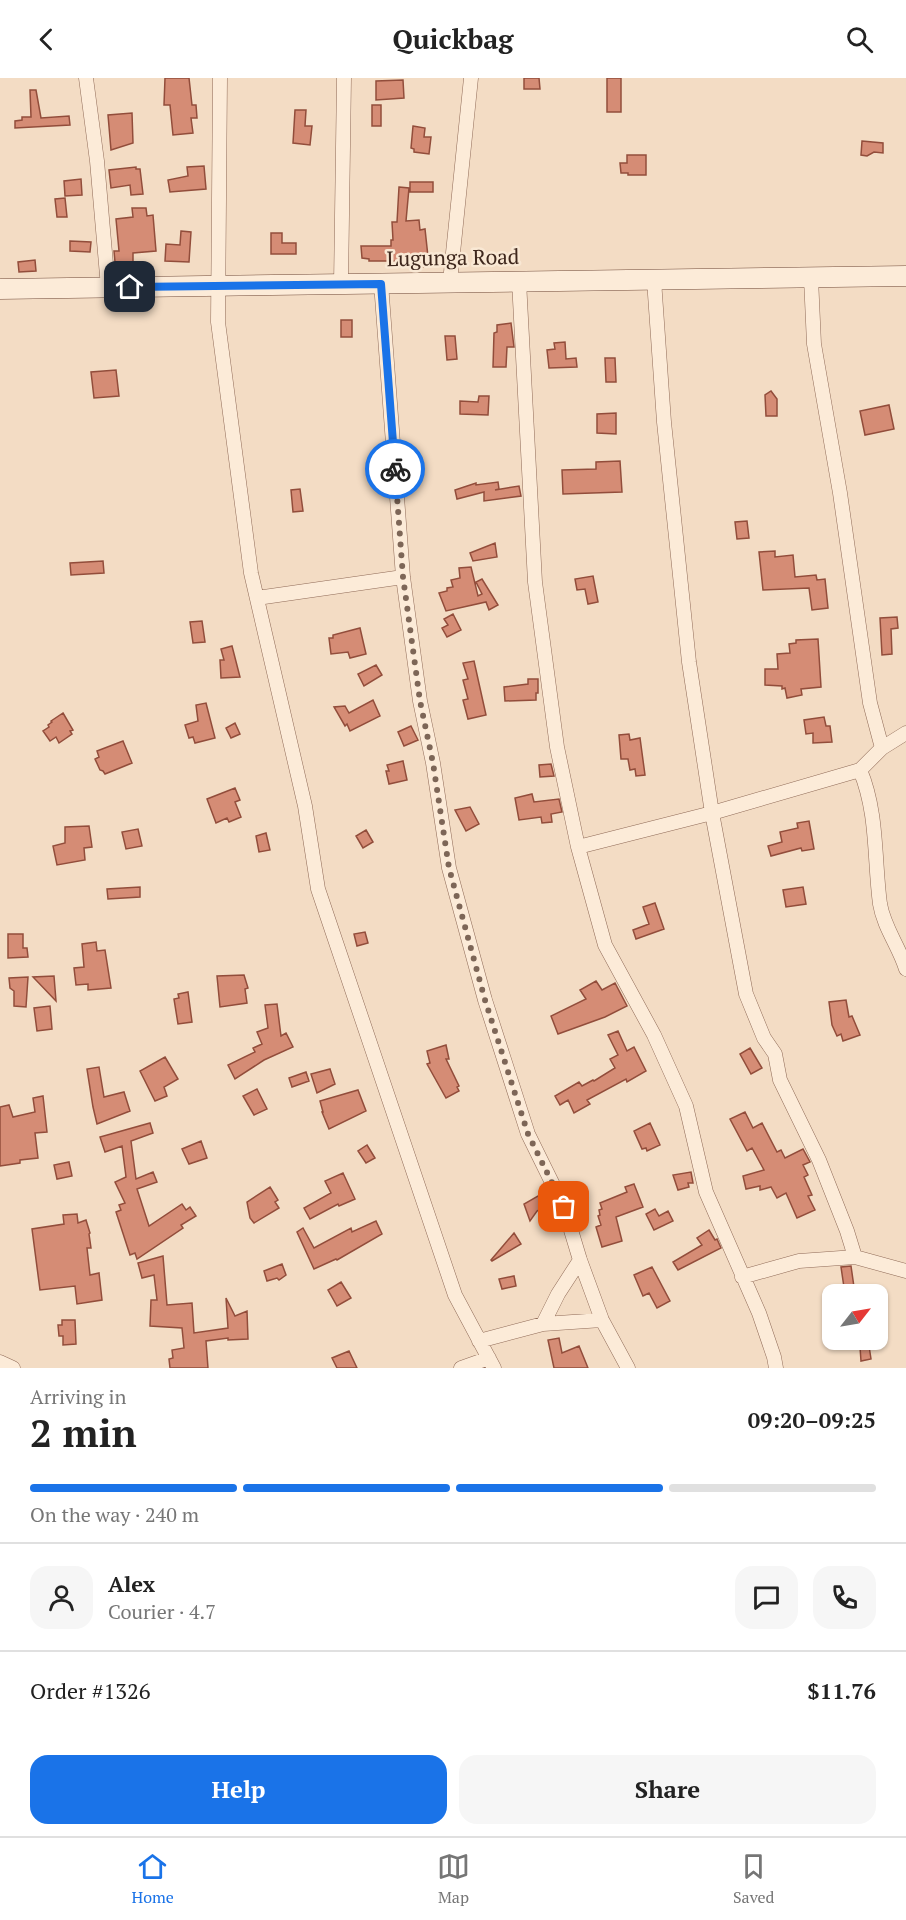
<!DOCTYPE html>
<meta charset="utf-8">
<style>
:root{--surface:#fff;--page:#f6f6f6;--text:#222;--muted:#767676;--line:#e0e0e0;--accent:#1a73e8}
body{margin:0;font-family:"PT Serif",serif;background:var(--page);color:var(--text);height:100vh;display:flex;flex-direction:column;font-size:22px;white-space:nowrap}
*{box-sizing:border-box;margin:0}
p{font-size:20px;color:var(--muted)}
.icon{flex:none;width:33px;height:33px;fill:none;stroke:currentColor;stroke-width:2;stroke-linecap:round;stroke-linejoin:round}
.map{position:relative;height:1290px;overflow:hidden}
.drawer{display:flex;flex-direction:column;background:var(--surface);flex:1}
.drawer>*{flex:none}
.needle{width:39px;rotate:59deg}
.controls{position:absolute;left:822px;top:1206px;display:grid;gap:12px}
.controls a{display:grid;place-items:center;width:66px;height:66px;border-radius:12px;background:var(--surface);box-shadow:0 2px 4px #0004;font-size:30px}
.pin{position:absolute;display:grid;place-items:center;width:51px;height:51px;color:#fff;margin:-26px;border-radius:12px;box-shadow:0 3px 9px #0006}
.courier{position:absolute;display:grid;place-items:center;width:60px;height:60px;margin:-30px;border:4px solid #1a73e8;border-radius:50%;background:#fff;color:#222;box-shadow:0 2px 8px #0007}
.head em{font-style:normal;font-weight:600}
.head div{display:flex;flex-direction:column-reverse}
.head{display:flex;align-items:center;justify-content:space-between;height:102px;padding:0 30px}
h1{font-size:39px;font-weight:600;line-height:45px}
.bar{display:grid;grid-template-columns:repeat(4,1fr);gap:9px 6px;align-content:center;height:72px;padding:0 30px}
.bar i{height:8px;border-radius:4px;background:var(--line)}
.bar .active{background:var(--accent)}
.bar p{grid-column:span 4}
.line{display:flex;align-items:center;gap:15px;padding:0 30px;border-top:2px solid var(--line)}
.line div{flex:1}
.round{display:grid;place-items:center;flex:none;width:63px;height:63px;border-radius:18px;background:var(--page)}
.button{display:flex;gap:12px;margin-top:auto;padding:12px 30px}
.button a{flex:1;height:69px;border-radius:18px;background:var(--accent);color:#fff;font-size:24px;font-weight:600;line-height:69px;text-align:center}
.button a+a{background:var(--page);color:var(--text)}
header{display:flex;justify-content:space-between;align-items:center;height:78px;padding:0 30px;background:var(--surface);font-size:27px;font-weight:600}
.tabs{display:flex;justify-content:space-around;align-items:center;height:84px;border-top:2px solid var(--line);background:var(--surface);font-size:16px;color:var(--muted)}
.tabs a{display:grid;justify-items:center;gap:3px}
.tabs .active{color:var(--accent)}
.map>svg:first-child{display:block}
</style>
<header><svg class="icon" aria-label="back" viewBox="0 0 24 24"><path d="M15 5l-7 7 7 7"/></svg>Quickbag<svg class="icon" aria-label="search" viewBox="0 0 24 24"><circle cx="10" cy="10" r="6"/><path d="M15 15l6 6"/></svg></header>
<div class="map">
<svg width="906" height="1290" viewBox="0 0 906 1290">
<rect width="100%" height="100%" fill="#f3dcc4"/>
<path fill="#d58c75" stroke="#924d3b" stroke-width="1.5" d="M165 0H189L192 27H196L197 40H191L193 55 173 57 170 27H164Z
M524 0H539L540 11H524Z
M607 0H621V34H607Z
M403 2 404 20 376 22V3Z
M30 12H36L41 40 69 38 70 47 15 50V43L22 42V39H31Z
M372 27H381V48H372Z
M295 32H306L305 48H312L310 67 293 65Z
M132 35 133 65 111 72 108 37Z
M413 48 425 50 424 59H431L429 76 414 74V71L411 70Z
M862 63 883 65V75L874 74 867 78 861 77Z
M627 77H646V97H628V95H621L620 85H627Z
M204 88 206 111 170 114 168 102 188 98 187 89Z
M136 89V91H140L143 116 131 117 130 107 111 110 109 92Z
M81 101 82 117 65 118 64 103Z
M410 104H433V114H410Z
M399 109 409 110 406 143 419 142 420 152 425 151 429 188 416 190 415 183H369V181L362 180 361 168H391V162H393L392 144H397Z
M65 120 67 139H57L55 121Z
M132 130H146L147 138 153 137 156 173 133 175V184H115L114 173H119L116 141 133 139Z
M181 153 191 154 189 184 165 183 166 166 180 167Z
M271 155H282V165H296V176H271Z
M70 163 91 164 90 174 70 173Z
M35 182 36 193 19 194 18 184Z
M341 242H352V259H341Z
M511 245 514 269H507L506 289H493L494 255 497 254V247Z
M445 258H455L457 281 447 282Z
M565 264 566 281 576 280 577 289 549 290 547 272 555 271 554 265Z
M605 280H615L616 304H606Z
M116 292 119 318 94 320 91 294Z
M771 313 777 321V338H766L765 317Z
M479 318H489L488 337 460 336V323L478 324Z
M889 327 894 351 865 357 860 333Z
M616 335V356L597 355V336Z
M620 383 622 414 563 416 562 392 596 391V384Z
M498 404 499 411 495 412 519 408 521 418 484 423V414L457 421 455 412 476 405V407Z
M300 411 303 433 293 434 291 412Z
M747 443 749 460 737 461 735 444Z
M495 465 497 479 473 483 470 475Z
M775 473V479L793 477 795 499 816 497 817 502 825 501 828 530 812 532 809 510 763 512 759 474Z
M103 483 104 495 71 497 70 485Z
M471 489 478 518 482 516 476 504 482 501 498 527 489 532 486 524 446 533 439 515 447 513V510L453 509 451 502 460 500 459 490Z
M593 498 598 524 588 526 585 511 577 512 575 501Z
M453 536 461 552 447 559 442 550 448 547 444 541Z
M897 539 898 550 891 551 892 576 882 577 880 540Z
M202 543 205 564 193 565 190 544Z
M360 550 366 576 350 580 348 574 331 576 329 560H333V557Z
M818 561 821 609 801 611 802 617 787 620 785 610 782 611V608L765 607V591H778L777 576 790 575 789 566 796 565V562Z
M232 568 240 599 221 600 220 582H224L221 571Z
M474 583 486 637 468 641 463 622 468 621 463 602 468 601 463 585Z
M376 587 382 597 364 608 358 596Z
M528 601H538V615H536V622L505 623 504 609 528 606Z
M373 622 380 638 350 653 347 646 345 648 334 629 345 628 349 635Z
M206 625 215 660 195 665 193 659 189 660 185 647 198 643 196 627Z
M63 635 73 652 70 653 72 656 59 665 56 659 50 663 43 653 49 649 48 647 52 644 51 643Z
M824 639 826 648H830L832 664 813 665V655L806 656 804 642Z
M235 645 240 656 231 660 226 650Z
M411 648 418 662 404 668 398 654Z
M629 656 630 662 640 660 645 697 636 698 635 691 630 692 628 681H621L619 657Z
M123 663 132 685 105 696 103 693 100 692 95 681 99 679 97 673Z
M403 683 407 702 389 706 386 693H389L387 687Z
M551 686 554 698 540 699 539 687Z
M235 710 240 722 235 724 241 739 229 744 227 740 216 745 207 721Z
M532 716 534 724 559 721 562 734 551 736 552 744 542 745 541 739 519 742 515 720Z
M470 729 479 746 466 753 455 732Z
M809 743 814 771 802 773 801 770 771 778 768 768 782 764 780 754 798 750 797 745Z
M89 748 92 769 84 770 85 782 57 787 53 768 65 765V749Z
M138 751 142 768 126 771 122 754Z
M366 752 373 764 363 770 356 758Z
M266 755 270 772 259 774 256 758Z
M140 809V819L108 821 107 811Z
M803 809 806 826 786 829 783 812Z
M655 825 664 851 636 861 633 852 649 846 643 829Z
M365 854 368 865 357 868 354 856Z
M8 856H23V870H27L28 879 8 880Z
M96 864 97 873 105 872 111 910 88 912V906L76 907 74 890 84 889 82 866Z
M244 897 248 910 245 911 247 925 220 929 217 898Z
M54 898 56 923 33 899Z
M28 899 26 929 14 928V913L10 910 9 900Z
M596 903 602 912 615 905 627 928 605 939 558 956 551 938 586 921 580 912Z
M188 914 192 944 178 946 174 921 179 920 178 916Z
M846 922 849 939 852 938 860 957 843 963 841 956 837 958 832 947 829 924Z
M277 926 281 958 286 955 293 969 264 982 235 1001 228 987 255 974 253 970 262 966 257 954 268 950 265 927Z
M50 928 52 951 37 953 34 930Z
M618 953 627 973 634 969 646 993 627 1004 626 1001 587 1022 590 1026 574 1035 568 1022 560 1027 555 1018 579 1004 582 1008 593 1002 594 1003 615 990 610 981 618 977 608 957Z
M446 967 449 981H446L459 1008 457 1009 459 1013 446 1020 427 986 430 985 427 973Z
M750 970 762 990 751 996 740 976Z
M165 979 178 1001 164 1009 167 1018 155 1023 140 993Z
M99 989 104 1019 124 1014 130 1033 97 1046 93 1029 87 991Z
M330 991 335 1006 317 1015 311 996Z
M306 994 309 1003 292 1009 289 1000Z
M257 1011 267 1031 254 1037 243 1018Z
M358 1012 366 1033 329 1051 322 1034H323L320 1023Z
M43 1018 47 1054 35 1055 38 1080 20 1082V1085L0 1088V1029L9 1027 13 1039 35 1034 33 1020Z
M745 1034 753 1050 762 1045 777 1074 781 1072 785 1080 803 1071 810 1084 803 1087 808 1097 804 1099 812 1117 808 1118 815 1132 797 1140 786 1115 777 1120 771 1109 760 1112V1108L746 1111 743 1098 764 1092 752 1070 747 1073 730 1041Z
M150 1045 153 1055 131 1063 136 1101 153 1094 157 1104 137 1111 149 1148 182 1126 186 1132 190 1129 196 1138 181 1147 183 1150 137 1181 135 1175 130 1177 116 1134 121 1132 119 1127 125 1125 115 1104 126 1099 122 1068 105 1074 100 1059Z
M650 1045 660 1067 647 1073 646 1070 642 1071 634 1053Z
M201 1063 207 1080 189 1086 182 1071Z
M367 1067 375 1080 366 1085 358 1073Z
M69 1084 72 1098 57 1101 54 1087Z
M691 1094 693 1105H688L689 1109 678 1112 673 1097Z
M343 1095 355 1121 339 1128 338 1126 310 1141 304 1130 331 1115 325 1103Z
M634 1106 643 1129 616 1139 622 1163 602 1169 596 1149 601 1147 598 1138 600 1137 599 1132 602 1131 600 1125 627 1114 625 1109Z
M270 1109 278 1122 275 1124 279 1130 254 1145 250 1140 247 1124Z
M545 1114 551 1125 537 1133 530 1143 524 1126Z
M655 1131 659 1138 668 1133 673 1143 654 1152 646 1136Z
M77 1136 78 1145 86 1142 90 1155 89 1156 91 1170H87L90 1197 99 1195 102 1222 77 1226 75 1208 40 1212 32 1151 64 1146 63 1137Z
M376 1143 382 1156 337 1182 336 1181 314 1191 297 1154 303 1150 314 1170 351 1150 352 1154Z
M709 1152 715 1162 717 1161 721 1170 678 1192 673 1184 702 1167 697 1160Z
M514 1155 521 1166 492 1183 491 1182Z
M163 1178 167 1227 192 1225 194 1255 228 1250 226 1220 235 1238 247 1233 248 1261 228 1262V1260L206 1263 208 1290H170L169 1281 173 1280 172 1272 184 1270 182 1250 150 1248 151 1222H157L154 1197 142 1200 138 1185Z
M282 1186 286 1197 279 1202 277 1200 267 1203 264 1193Z
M851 1188 855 1216H845L841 1189Z
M652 1189 670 1223 657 1230 649 1215 643 1218 634 1197Z
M514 1198 516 1208 502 1211 499 1201Z
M341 1204 351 1220 337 1228 328 1212Z
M62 1242H75L76 1266 63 1267V1258H59L58 1247H62Z
M559 1260 562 1275 579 1268 588 1290H554L548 1262Z
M869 1268 871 1281 861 1283 860 1269Z
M349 1273 357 1290H337L332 1280Z"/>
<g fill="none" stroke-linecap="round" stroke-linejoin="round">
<defs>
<path id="street" d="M86 0 97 83 108 209
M220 0 218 244 251 495 305 728 318 811 455 1217 494 1290
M811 200 814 266 840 415 870 625 882 670
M654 202 664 344 689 584 712 735 746 916 764 960 775 976 780 1002 819 1082 847 1153 855 1179
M519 203 535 504 557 669 578 769 605 867 654 957 686 1028 706 1114 759 1235 774 1279 776 1290
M450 204 471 0
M381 205 403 499 420 623 433 685 449 790 485 922 528 1056 564 1129 580 1182 602 1242 628 1290
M341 206 344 0
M257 520 403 499
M860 692C878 735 874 781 880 826 884 850 899 868 906 891
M578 769 712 735 860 692 882 670 906 655
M742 1199 799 1183 855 1179 906 1193
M543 1246 558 1216 580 1182
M479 1263 543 1246 602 1242
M0 1284 13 1290
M461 1290 489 1280"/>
<path id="secondary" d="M0 211 906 198"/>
</defs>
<use href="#street" stroke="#906b58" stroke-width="15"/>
<use href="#secondary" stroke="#724c3b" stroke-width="21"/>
<use href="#street" stroke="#fcebd8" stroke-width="14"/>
<use href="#secondary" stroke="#fcebd8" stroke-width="20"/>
</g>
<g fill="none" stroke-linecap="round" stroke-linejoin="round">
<path stroke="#7d6657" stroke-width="6" stroke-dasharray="0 10.8" d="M395 391 403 499 420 623 433 685 449 790 485 922 528 1056 564 1129"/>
<path stroke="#1a73e8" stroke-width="8" d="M130 209 381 206 395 391"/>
</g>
<g text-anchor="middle" stroke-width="5" stroke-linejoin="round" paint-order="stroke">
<g font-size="21" fill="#3e271d" stroke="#f9e8d4">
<text transform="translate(453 180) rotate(-1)" y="7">Lugunga Road</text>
</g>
</g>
</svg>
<div class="controls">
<a><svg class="needle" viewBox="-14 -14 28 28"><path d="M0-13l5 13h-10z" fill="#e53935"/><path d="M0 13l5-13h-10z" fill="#767676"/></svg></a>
</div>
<div class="pin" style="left:564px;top:1129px;background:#ea580c"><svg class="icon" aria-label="bag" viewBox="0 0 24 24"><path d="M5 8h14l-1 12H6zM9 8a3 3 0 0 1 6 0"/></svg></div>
<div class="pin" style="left:130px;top:209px;background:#1f2937"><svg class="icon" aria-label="home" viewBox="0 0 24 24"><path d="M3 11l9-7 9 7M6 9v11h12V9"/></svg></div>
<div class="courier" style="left:395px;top:391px"><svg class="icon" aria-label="bike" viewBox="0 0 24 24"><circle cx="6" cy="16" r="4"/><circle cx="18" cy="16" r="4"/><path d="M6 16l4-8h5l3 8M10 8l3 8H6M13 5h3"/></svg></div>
</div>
<section class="drawer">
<div class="head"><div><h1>2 min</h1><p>Arriving in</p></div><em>09:20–09:25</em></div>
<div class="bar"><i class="active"></i><i class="active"></i><i class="active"></i><i></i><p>On the way · 240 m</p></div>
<div class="line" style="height:108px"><a class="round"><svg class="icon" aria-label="person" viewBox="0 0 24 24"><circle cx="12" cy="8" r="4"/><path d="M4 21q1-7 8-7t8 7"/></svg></a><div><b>Alex</b><p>Courier · 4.7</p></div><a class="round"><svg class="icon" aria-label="chat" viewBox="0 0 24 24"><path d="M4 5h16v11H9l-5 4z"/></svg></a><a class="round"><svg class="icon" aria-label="phone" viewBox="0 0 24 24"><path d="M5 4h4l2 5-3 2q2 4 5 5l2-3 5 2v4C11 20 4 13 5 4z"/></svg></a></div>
<div class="line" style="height:78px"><div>Order #1326</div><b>$11.76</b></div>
<div class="button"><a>Help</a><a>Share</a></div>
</section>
<nav class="tabs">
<a class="active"><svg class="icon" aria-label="home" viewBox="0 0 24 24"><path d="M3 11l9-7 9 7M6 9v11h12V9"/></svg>Home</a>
<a><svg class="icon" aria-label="map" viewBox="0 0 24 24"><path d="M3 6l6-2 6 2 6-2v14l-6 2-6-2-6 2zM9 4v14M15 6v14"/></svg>Map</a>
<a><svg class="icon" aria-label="saved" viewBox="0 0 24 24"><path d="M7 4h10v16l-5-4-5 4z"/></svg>Saved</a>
</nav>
